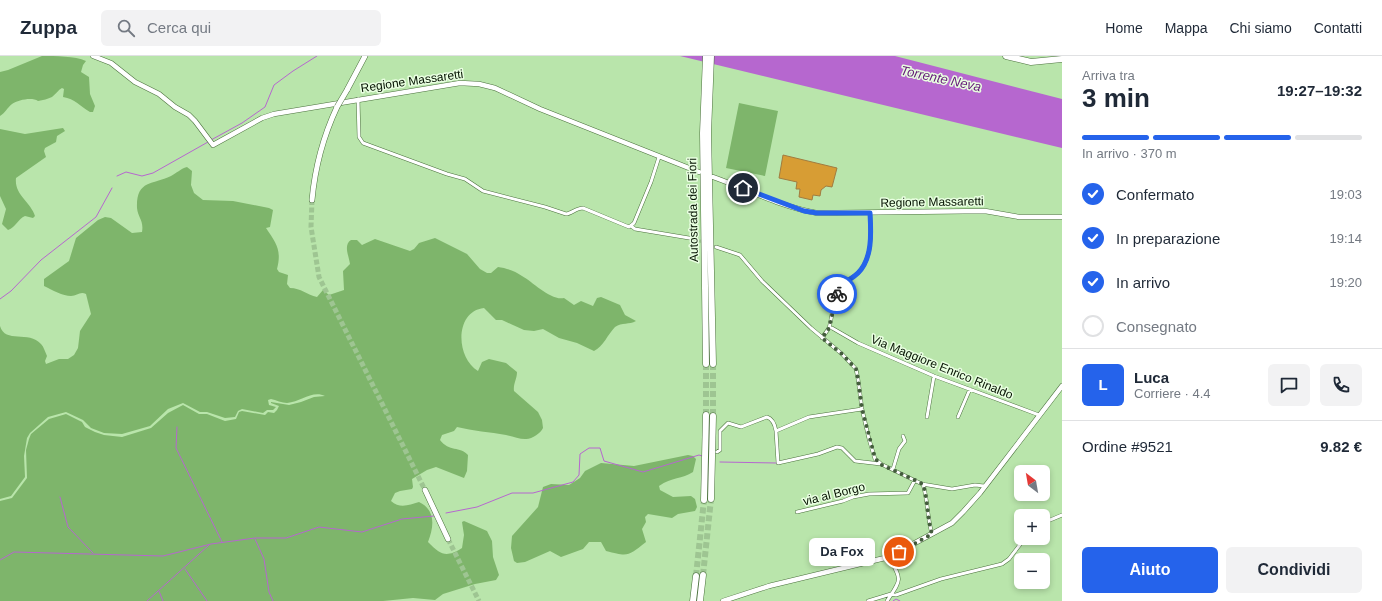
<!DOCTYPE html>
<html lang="it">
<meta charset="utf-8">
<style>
:root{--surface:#fff;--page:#f2f2f3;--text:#1f2937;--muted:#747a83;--line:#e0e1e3;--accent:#2563eb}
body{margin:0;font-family:Arial,sans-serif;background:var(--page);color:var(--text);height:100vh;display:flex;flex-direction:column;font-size:15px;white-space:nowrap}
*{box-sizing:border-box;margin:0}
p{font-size:13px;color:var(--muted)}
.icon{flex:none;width:22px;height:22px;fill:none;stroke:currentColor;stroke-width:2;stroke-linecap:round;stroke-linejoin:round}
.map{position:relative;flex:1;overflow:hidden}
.side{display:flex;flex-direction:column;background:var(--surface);width:320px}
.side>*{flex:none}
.needle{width:26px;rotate:329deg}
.buttons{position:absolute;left:1014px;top:409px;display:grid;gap:8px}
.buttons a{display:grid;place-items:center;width:36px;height:36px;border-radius:6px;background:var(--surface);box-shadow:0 2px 6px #0003;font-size:20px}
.pin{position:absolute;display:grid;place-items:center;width:34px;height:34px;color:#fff;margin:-17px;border:2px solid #fff;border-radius:50%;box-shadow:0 1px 4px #0007}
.courier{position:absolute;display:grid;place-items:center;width:40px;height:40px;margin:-20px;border:3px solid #2563eb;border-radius:50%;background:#fff;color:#222;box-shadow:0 1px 5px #0007}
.bubble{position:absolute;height:28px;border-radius:6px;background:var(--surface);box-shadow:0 2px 6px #0003;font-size:13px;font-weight:700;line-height:28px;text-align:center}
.headline em{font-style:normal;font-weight:700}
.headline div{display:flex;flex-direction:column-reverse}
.headline{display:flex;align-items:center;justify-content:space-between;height:68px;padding:0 20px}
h1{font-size:26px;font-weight:700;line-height:30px}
.bar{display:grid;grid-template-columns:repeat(4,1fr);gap:6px 4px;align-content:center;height:48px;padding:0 20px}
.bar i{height:5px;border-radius:3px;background:var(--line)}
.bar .active{background:var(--accent)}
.bar p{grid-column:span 4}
.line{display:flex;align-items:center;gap:10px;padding:0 20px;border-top:1px solid var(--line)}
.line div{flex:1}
.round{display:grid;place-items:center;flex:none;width:42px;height:42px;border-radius:6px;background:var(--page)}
ol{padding:0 20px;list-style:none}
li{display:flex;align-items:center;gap:12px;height:44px}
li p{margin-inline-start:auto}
li .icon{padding:4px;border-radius:50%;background:var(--accent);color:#fff;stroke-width:4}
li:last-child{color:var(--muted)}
li i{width:22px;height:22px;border:2px solid var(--line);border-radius:50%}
.primary-button{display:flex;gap:8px;margin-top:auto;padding:8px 20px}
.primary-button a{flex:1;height:46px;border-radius:6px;background:var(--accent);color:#fff;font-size:16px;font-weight:700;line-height:46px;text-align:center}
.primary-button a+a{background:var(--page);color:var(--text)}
header{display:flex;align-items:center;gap:24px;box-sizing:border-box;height:56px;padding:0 20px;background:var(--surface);border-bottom:1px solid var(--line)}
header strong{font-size:19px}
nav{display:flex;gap:22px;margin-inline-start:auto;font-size:14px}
.search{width:280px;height:36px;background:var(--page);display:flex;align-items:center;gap:10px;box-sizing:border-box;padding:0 14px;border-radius:6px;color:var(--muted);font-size:15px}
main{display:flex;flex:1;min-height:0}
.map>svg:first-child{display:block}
</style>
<header>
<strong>Zuppa</strong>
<div class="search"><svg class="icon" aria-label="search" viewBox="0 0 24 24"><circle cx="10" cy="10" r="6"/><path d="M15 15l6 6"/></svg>Cerca qui</div>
<nav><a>Home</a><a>Mappa</a><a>Chi siamo</a><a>Contatti</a></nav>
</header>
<main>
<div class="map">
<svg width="1062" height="545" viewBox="0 0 1062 545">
<rect width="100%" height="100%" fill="#b9e5ab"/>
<path fill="#7eb56b" d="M42 0C55 0 75 0 86 5L83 9 81 16 89 21 90 38 95 50 93 56H90C80 50 75 43 63 41L64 33 62 32C58 34 56 38 52 41 48 43 43 44 38 45 32 41 18 44 12 48 7 52 5 57 0 60V16L8 14Z
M739 47 778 55 765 120 726 112Z
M63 72 65 75 57 80 56 86 45 92 44 95 46 101 16 122C14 139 31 146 35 160L33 162 25 160C18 163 16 171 8 174L2 168 6 153 0 140V73L25 78Z
M187 111 192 115 191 129 194 137 203 144 233 145 269 152 273 154 270 171 266 172C276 187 282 194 277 213L279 216 288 219 287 228 290 232C301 232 307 239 317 241L323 234 329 239 344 234 343 215 350 208C349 200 343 189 351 184H357L362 189 375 183 410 195 414 193 419 187 435 182 467 198 480 213 487 217H491L498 211C506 212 515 215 522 220 533 226 551 245 564 242L574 249 581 245 593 250 597 242 601 241 620 249 625 259 636 265C629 269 622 266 615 271 608 278 603 291 594 295L577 287 559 282 543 273 534 275 524 274 502 264H496L484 252C455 255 455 301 478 315L482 306 489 303 506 307 517 316C517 323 513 328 514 335L538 356 542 364 543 372C541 377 531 384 525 383 519 383 512 380 506 379 490 376 473 375 457 371L454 375 442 379 440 384C449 396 460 390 468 399L467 415 464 422 436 411 427 414 412 423 413 431 412 433 400 435 395 437 391 445C400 453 409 449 419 446 436 454 434 471 428 486 441 499 446 502 462 492L464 479 462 466 464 465 487 475 492 485 493 501 499 519 496 524 475 528 443 538 435 544 413 542 383 545H0V445L12 442 27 422 26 394 29 383 31 378 49 363 66 358 82 366 85 371 95 376 104 379 122 381 151 372 168 357 183 349 199 358H207L225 365 236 363 239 356 242 355 265 359 268 356 274 357 277 354 279 350 271 347V346L289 349 301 346 314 341 325 340C312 334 301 346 287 347 282 347 276 344 271 343L268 344 269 349 276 351 273 354H267L263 357 242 353 238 355 235 361 225 362 207 356H200L183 347 168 353 150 370 122 378 104 377 91 372 83 364 66 356 48 361 30 377 27 382 24 400 25 421 11 440 0 443V270C5 288 29 274 41 288 44 291 45 296 47 300L45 305 46 308 59 303H68L74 299 78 292 80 275 91 258 86 238C80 235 77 240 71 240 63 240 52 234 44 230V223L69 205 76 182 98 164 105 161 111 162 132 177 142 176C144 164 138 162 137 152 136 124 152 129 171 120 177 117 180 113 187 111Z
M688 399 693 400 696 403 693 416C682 423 672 421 659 430L660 434 673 441 691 440 695 443 697 451 695 455 678 458 672 462 648 458 645 461 646 466 642 473 646 486C628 500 629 501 606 495L601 486H589L583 493 561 501 550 495 525 506 517 507 514 505 511 492 512 480 538 451 543 431 551 428 569 429 580 422 585 415 601 407 634 410Z"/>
<path fill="#b667cf" d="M680 0H895L1062 43V92Z"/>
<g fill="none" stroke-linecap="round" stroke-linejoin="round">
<path stroke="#b667cf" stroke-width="1" d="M211 84 242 67 265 51 274 29 293 15 317 0
M117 120 126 116 142 120 153 117 208 86
M0 243 11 235 41 204 96 161 112 132
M177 371 176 392 222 486
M720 406 776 407
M60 441 68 471 93 497
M446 457 477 451 512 437H533L573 426 579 419 580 398 589 392H600L604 405 643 416 699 399 702 400
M255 483 264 503 269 536 273 545
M0 504 14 496 163 500 211 488 255 482H286L319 471 362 476 402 463 434 460
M185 513 207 545
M159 535 163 545
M147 545 209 489
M893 545 896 543 900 545"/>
</g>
<path fill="#d79d34" stroke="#a17c40" d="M783 99 837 112 832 131 826 130 821 134 820 140 813 139 812 144 799 141 800 133H796L797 126 779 122Z"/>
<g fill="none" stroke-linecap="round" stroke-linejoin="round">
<path stroke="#9ec592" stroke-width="3" stroke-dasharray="3 1.5" stroke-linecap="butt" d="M695 183 705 187"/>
<path stroke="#9ec592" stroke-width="5" stroke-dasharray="5 2.5" stroke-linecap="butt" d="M312 144 311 171 319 221 425 434
M448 483 479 545"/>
<path stroke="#9ec592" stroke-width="6" stroke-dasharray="6 3" stroke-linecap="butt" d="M706 308V359
M713 308V360
M703 519 711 443
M696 520 704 444"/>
<defs>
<path id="street" d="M358 43 359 81 363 87 447 118 465 123 483 135 545 151 566 158C571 158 576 152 583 152L629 171 634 167 651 126 659 101
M631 170 635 173 695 183
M716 191 740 199 762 225 811 272 842 298 856 313 858 323 862 353 869 383 875 403 880 407
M829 272C833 259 832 245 839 233 844 225 851 223 858 217 873 202 871 176 870 157
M822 282 829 272H832L858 287 934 320 1039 359
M862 353 809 361 776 375 778 407 818 398 837 391 842 392 855 405 881 408 922 428 952 433 975 429 984 430
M927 361 934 320
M958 361 970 333
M717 396 720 394V375L728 367 741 371 767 361C773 363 775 369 776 375
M893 413 899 393 905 385 903 380
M923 428C928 445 927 461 932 478
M797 456 843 445 853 441 869 438 908 437 915 424
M1043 467 1062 459
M868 545 891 538 896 539 941 523 1002 508 1009 503 1025 482
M887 545C902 522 902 525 889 501"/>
<path id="secondary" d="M93 0 111 7 135 26 159 38 175 51 189 59 195 65 213 89 262 62 274 58 460 27 479 28 495 32 540 53 699 116
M713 121C747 133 781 151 817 157L985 155 1019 161H1062
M723 545 769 530 889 501 952 467 963 456 980 437 1062 330"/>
<path id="primary" d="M347 34 365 0
M312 144C315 111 323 81 337 51
M425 434 448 483"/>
<path id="highway" d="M706 0 703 77 706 308
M711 0 708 77 713 308
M1006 0 1031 6 1062 3
M711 443 713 360
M704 444 706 359
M693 545 696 520
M700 545 703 519"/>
</defs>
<use href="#street" stroke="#4b713d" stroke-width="4"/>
<use href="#secondary" stroke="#4b713d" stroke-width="5.5"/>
<use href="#primary" stroke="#4b713d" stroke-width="6"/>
<use href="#highway" stroke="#4b713d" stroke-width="7"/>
<use href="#street" stroke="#fff" stroke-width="3"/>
<use href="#secondary" stroke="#fff" stroke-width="4.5"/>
<use href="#primary" stroke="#fff" stroke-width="5"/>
<use href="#highway" stroke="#fff" stroke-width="6"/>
<defs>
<path id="primary-bridge" d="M337 51 347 34"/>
</defs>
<use href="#primary-bridge" stroke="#4b713d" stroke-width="6" stroke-linecap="butt"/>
<use href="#primary-bridge" stroke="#fff" stroke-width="5"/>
</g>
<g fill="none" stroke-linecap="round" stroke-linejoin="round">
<path stroke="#435c3c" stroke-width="4" stroke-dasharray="0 7.2" d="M837 238 829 272 822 282 842 298 856 313 858 323 862 353 875 402 880 408 923 428C928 445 927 461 932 478L899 496"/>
<path stroke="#2563eb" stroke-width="5" d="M743 132 804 155 817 157H870C871 176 873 202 858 217 850 225 842 225 837 238"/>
</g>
<g text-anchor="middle" stroke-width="3" stroke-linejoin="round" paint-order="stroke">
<g font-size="12" fill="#041201" stroke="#e9ffe1">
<text transform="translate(412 25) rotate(-8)" y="4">Regione Massaretti</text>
<text transform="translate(932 146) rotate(-1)" y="4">Regione Massaretti</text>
<text transform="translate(693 154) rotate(-91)" y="4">Autostrada dei Fiori</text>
<text transform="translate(942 311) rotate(22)" y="4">Via Maggiore Enrico Rinaldo</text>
<text transform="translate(834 438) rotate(-14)" y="4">via al Borgo</text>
</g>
<g font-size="13" font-style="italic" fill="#641978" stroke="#e9ffe1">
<text transform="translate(941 22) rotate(12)" y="5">Torrente Neva</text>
</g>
</g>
</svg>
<div class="buttons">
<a><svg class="needle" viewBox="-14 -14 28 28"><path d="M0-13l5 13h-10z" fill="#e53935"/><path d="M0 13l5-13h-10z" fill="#747a83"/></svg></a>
<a>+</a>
<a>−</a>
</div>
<div class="pin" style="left:899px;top:496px;background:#ea580c"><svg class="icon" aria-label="bag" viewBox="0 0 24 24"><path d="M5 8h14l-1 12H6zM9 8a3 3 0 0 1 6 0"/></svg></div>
<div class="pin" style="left:743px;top:132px;background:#1f2937"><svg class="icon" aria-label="home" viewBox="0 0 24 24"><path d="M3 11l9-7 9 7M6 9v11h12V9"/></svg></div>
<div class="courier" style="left:837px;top:238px"><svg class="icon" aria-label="bike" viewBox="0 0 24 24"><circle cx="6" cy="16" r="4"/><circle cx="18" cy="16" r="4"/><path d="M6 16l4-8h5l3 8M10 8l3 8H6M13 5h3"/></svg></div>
<div class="bubble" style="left:809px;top:482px;width:66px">Da Fox</div>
</div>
<section class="side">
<div class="headline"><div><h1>3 min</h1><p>Arriva tra</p></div><em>19:27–19:32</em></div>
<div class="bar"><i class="active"></i><i class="active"></i><i class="active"></i><i></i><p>In arrivo · 370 m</p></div>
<ol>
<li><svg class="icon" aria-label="check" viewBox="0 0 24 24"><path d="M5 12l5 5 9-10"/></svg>Confermato<p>19:03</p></li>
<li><svg class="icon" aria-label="check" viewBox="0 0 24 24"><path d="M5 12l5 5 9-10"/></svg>In preparazione<p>19:14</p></li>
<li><svg class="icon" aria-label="check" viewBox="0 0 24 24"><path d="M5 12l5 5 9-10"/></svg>In arrivo<p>19:20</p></li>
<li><i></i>Consegnato</li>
</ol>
<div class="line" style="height:72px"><b class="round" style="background:var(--accent);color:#fff">L</b><div><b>Luca</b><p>Corriere · 4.4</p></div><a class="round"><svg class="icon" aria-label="chat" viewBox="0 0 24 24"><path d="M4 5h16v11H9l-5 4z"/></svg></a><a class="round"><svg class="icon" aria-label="phone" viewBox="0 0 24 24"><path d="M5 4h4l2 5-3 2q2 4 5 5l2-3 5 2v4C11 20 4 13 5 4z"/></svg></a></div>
<div class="line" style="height:52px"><div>Ordine #9521</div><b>9.82 €</b></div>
<div class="primary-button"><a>Aiuto</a><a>Condividi</a></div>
</section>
</main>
